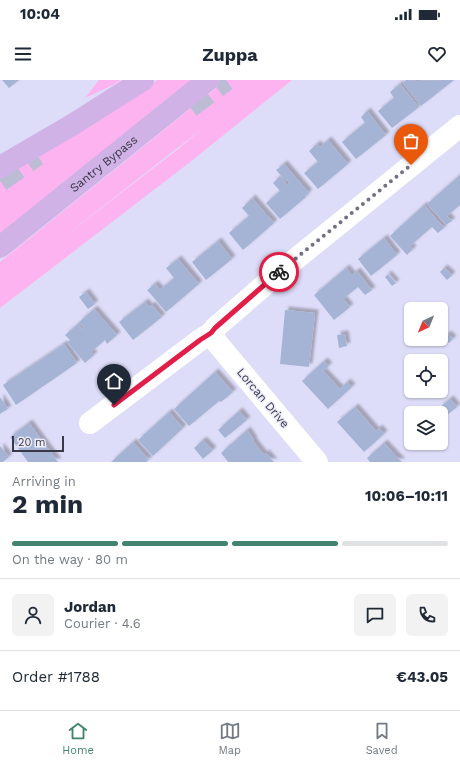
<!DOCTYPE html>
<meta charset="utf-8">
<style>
:root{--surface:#fff;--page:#f2f2f3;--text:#1f2937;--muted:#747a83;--line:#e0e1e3;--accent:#428271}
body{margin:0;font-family:"Work Sans",sans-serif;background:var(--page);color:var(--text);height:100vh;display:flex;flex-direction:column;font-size:15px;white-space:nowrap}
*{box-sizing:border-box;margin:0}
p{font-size:13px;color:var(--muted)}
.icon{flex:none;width:22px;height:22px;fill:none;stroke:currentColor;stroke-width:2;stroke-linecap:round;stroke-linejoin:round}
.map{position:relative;height:382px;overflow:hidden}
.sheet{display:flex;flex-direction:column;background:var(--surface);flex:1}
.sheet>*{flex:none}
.needle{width:26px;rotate:223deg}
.buttons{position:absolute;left:404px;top:222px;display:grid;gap:8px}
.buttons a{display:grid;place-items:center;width:44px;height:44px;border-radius:6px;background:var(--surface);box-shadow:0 1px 3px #0004;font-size:20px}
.scale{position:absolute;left:12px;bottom:10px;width:52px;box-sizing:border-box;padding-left:4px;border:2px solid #393846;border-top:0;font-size:11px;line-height:14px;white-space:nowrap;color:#393846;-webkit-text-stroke:3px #edecfa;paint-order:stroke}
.pin{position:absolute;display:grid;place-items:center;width:34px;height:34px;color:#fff;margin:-41px -17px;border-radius:50% 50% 50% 0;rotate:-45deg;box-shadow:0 0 4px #0007}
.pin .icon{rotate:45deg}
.courier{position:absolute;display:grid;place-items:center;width:40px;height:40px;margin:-20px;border:3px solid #e11d48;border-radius:50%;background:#fff;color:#222;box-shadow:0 1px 5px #0007}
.summary em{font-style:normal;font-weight:700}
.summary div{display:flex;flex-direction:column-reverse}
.summary{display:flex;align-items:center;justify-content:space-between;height:68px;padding:0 12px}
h1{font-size:26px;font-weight:700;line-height:30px}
.bar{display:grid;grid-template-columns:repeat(4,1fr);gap:6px 4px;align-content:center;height:48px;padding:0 12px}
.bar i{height:5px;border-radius:3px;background:var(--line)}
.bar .selected{background:var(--accent)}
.bar p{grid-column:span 4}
.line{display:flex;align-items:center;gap:10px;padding:0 12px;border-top:1px solid var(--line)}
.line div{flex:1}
.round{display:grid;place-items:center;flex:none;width:42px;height:42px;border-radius:6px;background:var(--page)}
.status{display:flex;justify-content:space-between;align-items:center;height:28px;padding:0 20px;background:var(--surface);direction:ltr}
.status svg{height:11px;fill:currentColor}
header{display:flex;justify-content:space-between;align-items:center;height:52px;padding:0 12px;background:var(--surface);font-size:18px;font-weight:700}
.tab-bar{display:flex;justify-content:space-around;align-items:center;height:56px;border-top:1px solid var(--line);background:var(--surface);font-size:11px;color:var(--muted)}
.tab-bar a{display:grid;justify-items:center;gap:2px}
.tab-bar .selected{color:var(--accent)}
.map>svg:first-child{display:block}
</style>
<div class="status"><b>10:04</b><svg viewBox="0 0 49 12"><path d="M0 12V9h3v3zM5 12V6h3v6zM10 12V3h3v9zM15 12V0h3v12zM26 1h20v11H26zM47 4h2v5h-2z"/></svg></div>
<header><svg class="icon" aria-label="menu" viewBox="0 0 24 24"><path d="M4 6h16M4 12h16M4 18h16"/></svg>Zuppa<svg class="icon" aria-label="heart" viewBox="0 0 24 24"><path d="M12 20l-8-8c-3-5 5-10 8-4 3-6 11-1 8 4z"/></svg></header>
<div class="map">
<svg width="460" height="382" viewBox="0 0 460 382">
<defs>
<filter id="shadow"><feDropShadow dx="3.5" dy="-3.5" stdDeviation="1" flood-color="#0004"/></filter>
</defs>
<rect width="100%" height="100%" fill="#deddf9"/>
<path fill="#fdb3ef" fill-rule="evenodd" d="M99 0H121L113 5 85 18Z
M157 0H197L0 158V97L126 21Z
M226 0H292L189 83 0 228V182ZM203 48 177 70 56 163Z"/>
<path fill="#a5b4d4" filter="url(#shadow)" d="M2 0H19L9 8Z
M406 0 417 1 454 0 421 26 403 3Z
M400 4 419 27 392 48 378 31 394 18 390 12Z
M367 31 386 55 356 79 342 62 365 43 361 37Z
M328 60 348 84 318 109 304 93 318 82 309 71 317 64 320 67Z
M284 84 309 113 305 116 306 117 280 139 266 123 280 111 273 103 280 96 287 105 290 103 288 100 286 101 276 90Z
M460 95V125L447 136 452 141 446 145 427 124Z
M252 118 274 143 243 170 229 153 249 136 242 128Z
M424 125 444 148 438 153 432 147 410 166 413 169 407 175 390 156Z
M384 158 397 175 371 196 358 179Z
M218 161 232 179 206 200 192 182Z
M178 179 199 204 166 232 147 210 155 204 160 210 174 198 166 188Z
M346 188 352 195 357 191 372 210 365 215 358 207 343 219 350 227 334 240 314 215Z
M444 188 452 195 447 200 440 192Z
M388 194 396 203 392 206 385 197Z
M86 212 95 224 88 229 79 217Z
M145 222 149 227 152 225 162 237 133 260 119 242Z
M94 229 117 255 107 264 105 260 91 272 94 275 85 283 67 262 70 260 65 255 78 244 82 249 84 248 79 242Z
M285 230 315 233 309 287 280 284Z
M345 254 347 266 339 268 337 255Z
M448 254 453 259 449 263 443 258Z
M64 264 77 283 16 325 3 305Z
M324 281 329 286 323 291 340 309 347 302 352 307 328 329 302 301Z
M215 292 233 312 221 322 219 321 189 346 174 329Z
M0 317 8 329 0 334Z
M450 319 457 327 447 335 440 327Z
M355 327 376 351 379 348 384 354 364 372 337 342Z
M239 331 247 340 225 358 218 350Z
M169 332 183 348 153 376 138 360Z
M29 343 50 371 58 382H28L10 357Z
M247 350 254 360 253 361 264 375 266 373 274 382H228L221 373Z
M203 360 213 370 203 379 194 368Z
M133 362 149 380 146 382H111Z
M384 363 396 376 402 382H370L367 378Z
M0 366 9 377 3 382H0Z"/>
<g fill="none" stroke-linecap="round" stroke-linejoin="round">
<path stroke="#bdbcd5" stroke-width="22" stroke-dasharray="22 11" stroke-linecap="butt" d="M190 27 226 0
M0 101 37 75"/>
<path stroke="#fff" stroke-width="22" d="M90 343 200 260 211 253
M317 382 217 263 211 253 215 248 276 195 460 46"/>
<g stroke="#d1b2e6" stroke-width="22">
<path d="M0 87 72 45 143 0"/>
<path id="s1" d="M0 167 208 0"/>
</g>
</g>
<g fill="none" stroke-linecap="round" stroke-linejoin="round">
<path stroke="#737285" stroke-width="4" stroke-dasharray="0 7.2" d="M279 192 411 85"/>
<path stroke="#e11d48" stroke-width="5" d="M114 325 200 260 211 253 215 248 279 192"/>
</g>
<g text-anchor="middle" stroke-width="3" stroke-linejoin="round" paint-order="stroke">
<g font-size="12" fill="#393846" stroke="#edecfa">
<text dy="4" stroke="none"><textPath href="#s1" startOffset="133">Santry Bypass</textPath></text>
<text transform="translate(263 318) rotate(50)" y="4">Lorcan Drive</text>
</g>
</g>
</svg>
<div class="buttons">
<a><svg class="needle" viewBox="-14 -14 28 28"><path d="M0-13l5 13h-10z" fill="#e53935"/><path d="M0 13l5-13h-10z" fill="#747a83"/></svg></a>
<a><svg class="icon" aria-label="locate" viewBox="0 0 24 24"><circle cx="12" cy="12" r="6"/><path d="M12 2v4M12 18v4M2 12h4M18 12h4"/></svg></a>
<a><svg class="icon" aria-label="layers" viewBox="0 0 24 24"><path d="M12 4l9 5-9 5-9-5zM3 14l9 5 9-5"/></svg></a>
</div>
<div class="scale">20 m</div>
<div class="pin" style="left:411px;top:85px;background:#ea580c"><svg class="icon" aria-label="bag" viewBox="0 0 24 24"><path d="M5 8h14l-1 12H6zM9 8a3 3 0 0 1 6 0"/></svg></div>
<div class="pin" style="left:114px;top:325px;background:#1f2937"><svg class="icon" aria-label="home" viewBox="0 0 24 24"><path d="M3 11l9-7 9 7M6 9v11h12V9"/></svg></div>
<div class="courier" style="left:279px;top:192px"><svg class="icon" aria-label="bike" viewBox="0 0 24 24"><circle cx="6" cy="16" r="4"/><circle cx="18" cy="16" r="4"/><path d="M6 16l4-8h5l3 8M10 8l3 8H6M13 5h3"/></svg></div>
</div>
<section class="sheet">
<div class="summary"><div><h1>2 min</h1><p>Arriving in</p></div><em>10:06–10:11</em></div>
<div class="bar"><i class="selected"></i><i class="selected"></i><i class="selected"></i><i></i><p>On the way · 80 m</p></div>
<div class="line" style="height:72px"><a class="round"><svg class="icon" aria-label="person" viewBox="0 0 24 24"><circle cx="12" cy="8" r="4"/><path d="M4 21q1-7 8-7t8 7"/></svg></a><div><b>Jordan</b><p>Courier · 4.6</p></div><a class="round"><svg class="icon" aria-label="chat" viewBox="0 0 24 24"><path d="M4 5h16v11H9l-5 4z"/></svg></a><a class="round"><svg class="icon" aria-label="phone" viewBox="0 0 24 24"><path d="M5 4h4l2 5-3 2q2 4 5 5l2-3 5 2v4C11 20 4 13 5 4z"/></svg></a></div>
<div class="line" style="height:52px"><div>Order #1788</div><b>€43.05</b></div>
</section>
<nav class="tab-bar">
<a class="selected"><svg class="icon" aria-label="home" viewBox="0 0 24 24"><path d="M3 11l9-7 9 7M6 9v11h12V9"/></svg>Home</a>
<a><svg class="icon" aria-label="map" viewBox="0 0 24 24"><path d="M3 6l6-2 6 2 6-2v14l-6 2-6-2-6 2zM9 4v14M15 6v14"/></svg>Map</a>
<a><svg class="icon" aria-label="saved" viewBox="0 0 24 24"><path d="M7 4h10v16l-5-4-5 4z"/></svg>Saved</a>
</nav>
